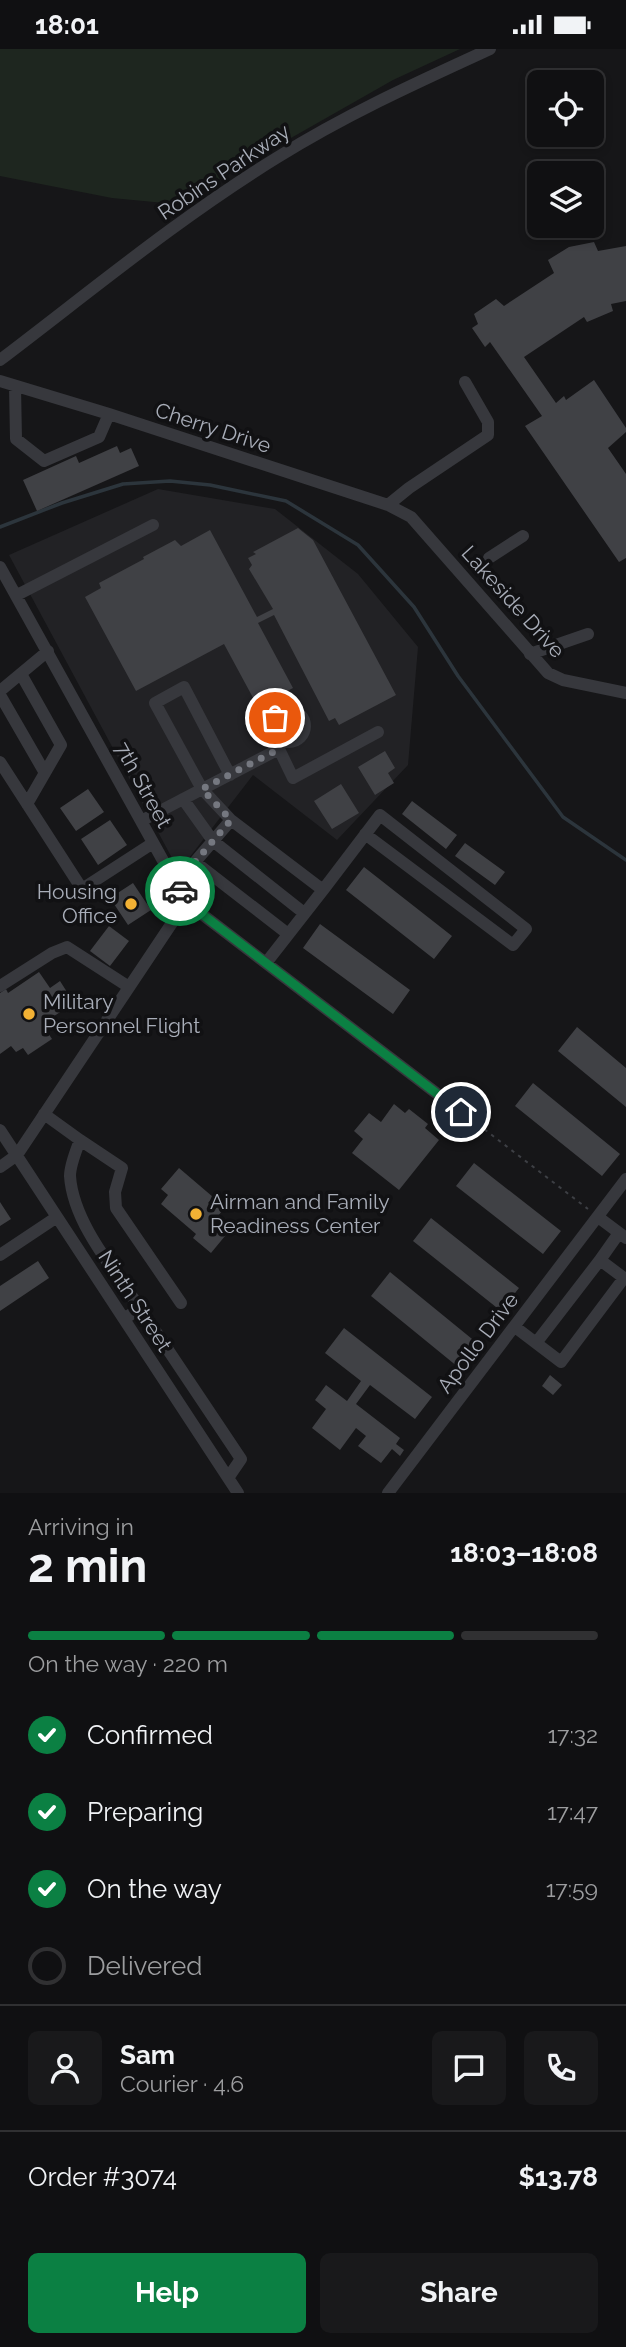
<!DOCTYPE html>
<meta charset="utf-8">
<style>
:root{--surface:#101012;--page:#19191b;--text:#f1f3f6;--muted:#9c9d9f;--line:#303032;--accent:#0b8043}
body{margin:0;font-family:Raleway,sans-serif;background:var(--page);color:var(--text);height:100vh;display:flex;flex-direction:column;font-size:26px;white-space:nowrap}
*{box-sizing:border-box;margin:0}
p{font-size:23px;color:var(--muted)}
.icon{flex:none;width:38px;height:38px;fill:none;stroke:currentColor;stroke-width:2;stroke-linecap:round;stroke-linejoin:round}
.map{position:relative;height:1444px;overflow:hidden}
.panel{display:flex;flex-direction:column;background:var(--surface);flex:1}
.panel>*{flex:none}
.tools{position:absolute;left:527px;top:21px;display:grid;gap:14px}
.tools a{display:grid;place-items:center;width:77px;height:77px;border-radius:10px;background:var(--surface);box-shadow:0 4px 10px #0003,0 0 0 2px var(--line);font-size:35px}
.pin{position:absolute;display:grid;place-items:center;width:60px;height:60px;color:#fff;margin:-30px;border:4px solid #fff;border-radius:50%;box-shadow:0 2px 7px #0007}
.courier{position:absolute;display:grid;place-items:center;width:70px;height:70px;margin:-35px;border:5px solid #0b8043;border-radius:50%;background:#fff;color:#222;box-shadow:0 2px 9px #0007}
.overview em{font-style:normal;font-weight:700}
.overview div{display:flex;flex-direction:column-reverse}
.overview{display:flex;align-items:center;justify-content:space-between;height:119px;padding:0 28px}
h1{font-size:46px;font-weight:700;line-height:52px}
.bar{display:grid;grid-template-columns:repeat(4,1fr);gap:10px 7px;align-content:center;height:84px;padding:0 28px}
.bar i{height:9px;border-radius:5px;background:var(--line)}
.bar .active{background:var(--accent)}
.bar p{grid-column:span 4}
.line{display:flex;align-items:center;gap:18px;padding:0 28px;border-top:2px solid var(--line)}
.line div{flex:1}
.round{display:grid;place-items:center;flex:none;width:74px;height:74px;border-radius:10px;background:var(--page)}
ol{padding:0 28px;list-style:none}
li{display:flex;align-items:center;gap:21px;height:77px}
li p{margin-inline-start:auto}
li .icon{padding:7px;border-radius:50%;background:var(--accent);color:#fff;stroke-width:4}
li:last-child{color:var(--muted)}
li i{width:38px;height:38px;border:4px solid var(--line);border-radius:50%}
.button{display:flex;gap:14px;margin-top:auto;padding:14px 28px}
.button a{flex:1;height:80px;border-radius:10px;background:var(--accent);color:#fff;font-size:28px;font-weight:700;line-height:80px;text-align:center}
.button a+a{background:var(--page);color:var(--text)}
.status{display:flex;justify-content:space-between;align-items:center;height:49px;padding:0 35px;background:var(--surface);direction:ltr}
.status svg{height:19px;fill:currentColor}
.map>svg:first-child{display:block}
</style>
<div class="status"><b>18:01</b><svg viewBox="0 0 49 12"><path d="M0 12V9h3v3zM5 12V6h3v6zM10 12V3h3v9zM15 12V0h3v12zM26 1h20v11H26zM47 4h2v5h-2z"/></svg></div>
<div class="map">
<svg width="626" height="1444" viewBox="0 0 626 1444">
<rect width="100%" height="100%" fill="#161618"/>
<path fill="#222225" d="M158 440 275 460 358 525 418 598 408 716 337 791 253 726 179 822 9 506Z"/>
<path fill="#1e261f" d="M0 0H460L393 31 175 155 112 149 0 127Z"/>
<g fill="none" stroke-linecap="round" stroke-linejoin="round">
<path stroke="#2c353c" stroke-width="3.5" d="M0 478 62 454 123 435 170 432 210 436 286 452 358 496 414 558 458 627 563 768 626 811"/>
</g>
<path fill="#404145" d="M594 193 598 202 626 197V252L611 255 613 262 587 273 584 268 524 308 556 354 564 347 566 351 594 331 626 379V383L608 399 626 425V509L619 513 525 377 542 367 490 293 485 298 472 279 478 275 474 265 496 250 504 257 554 224 548 211 569 198Z
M117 397 120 404 131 399 139 417 37 462 23 431 76 407 79 414Z
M298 479 313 491 396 646 339 676 335 669 329 672 274 566 258 574 293 639 258 658 224 595 136 642 85 548 101 539 99 534 144 510 143 508 175 491 181 497 210 481 257 568 273 560 249 520 252 516 248 509 256 505 253 503Z
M385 702 395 719 388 724 394 734 375 746 358 718Z
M341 735 359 764 332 780 314 752Z
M88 740 104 763 76 782 60 759Z
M412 752 457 786 446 800 402 765Z
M110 771 127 796 98 816 81 790Z
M465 794 505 823 495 836 455 807Z
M364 818 452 887 434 910 346 841Z
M133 834 151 861 128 876 110 849Z
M320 875 410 941 393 965 303 899Z
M109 877 129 892 110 917 90 902Z
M39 923 50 939 60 932 74 954 42 975 52 990 28 1006 23 999 16 1003 11 997 0 1005V944L6 940 8 944Z
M577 978 626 1019V1058L558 1002Z
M533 1034 620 1105 602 1127 515 1057Z
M394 1055 405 1064 409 1060 428 1075 425 1079 439 1091 399 1141 352 1104 363 1090 354 1082 369 1064 381 1073Z
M474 1114 561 1182 543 1205 456 1137Z
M179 1119 213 1148 208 1154 215 1160 219 1156 224 1160 216 1169 230 1181 211 1204 193 1189 196 1185 161 1155 168 1146 161 1140Z
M0 1153 11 1170 0 1177Z
M431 1169 519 1239 501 1262 413 1192Z
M38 1212 49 1229 0 1262V1237Z
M390 1223 477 1294 458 1318 371 1247Z
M344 1279 432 1348 415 1370 370 1336 356 1355 400 1389 396 1395 404 1401 400 1407 392 1400 381 1414 358 1397 366 1387 356 1379 340 1401 312 1379 326 1360 315 1351 326 1336 347 1352 361 1332 325 1304Z
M550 1326 562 1336 553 1346 542 1337Z"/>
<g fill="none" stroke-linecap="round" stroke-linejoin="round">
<path stroke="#3d3f44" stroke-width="2" stroke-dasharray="3.5 5" stroke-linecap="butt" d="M471 1070 588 1160"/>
<path stroke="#37383d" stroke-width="12" d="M0 311C91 242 180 168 278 108 345 66 418 33 490 0
M0 332 109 365 388 456 409 439 488 386V373L465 333
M15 337 16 390 44 412 99 388 109 365
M388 456 411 468 548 624 563 631 626 644
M489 509 523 487
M0 518 186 853 461 1063
M17 546 153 476
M530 605 588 585
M21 625 61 696 27 755
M0 642 48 602
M0 646 45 724
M273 677a16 16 0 1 1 32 0a16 16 0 1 1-32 0Z
M0 713 82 840 153 794
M230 726 184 638 155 654 202 740 231 771 323 841 266 914
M183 750 213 792 304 864
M141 772 279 700 293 729 378 683
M195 813 288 885
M176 835 231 771
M323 841 380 766 526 880 513 896 365 785
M0 937 52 904 67 898 129 938
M44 1065 80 1091C76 1102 70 1116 70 1127 73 1174 115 1222 140 1259
M0 1081 238 1444
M80 1091 122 1119 115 1143 116 1159 181 1254
M0 1118 17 1106 186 853
M598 1168 626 1189
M0 1206 57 1168
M124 1270 140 1259 241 1410 228 1429
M515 1278 561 1313 624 1229 600 1211 619 1184
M536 1294 600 1211
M388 1444 626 1130"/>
</g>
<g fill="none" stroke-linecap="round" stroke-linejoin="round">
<path stroke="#757880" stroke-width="7" stroke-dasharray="0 12.6" d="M180 842 176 835 231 771 202 740 279 700 282 692 273 679 275 669"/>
<path stroke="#0b8043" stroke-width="9" d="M180 842 186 853 461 1063"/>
</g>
<g fill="#f2b134" stroke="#111113" stroke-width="2.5">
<circle cx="131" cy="855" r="7"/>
<circle cx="29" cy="965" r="7"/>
<circle cx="196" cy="1165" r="7"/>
</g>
<g text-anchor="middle" stroke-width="7" stroke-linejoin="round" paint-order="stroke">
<g font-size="21" fill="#a8adb8" stroke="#111113">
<text transform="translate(224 123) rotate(-34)" y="7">Robins Parkway</text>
<text transform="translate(213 379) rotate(18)" y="7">Cherry Drive</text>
<text transform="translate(513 553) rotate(48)" y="7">Lakeside Drive</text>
<text transform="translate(143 736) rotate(61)" y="7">7th Street</text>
<text transform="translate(135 1252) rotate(57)" y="7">Ninth Street</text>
<text transform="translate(478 1294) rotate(-53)" y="7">Apollo Drive</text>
</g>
<g font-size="21" fill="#a8adb8" stroke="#111113" text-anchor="start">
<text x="117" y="850" text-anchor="end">Housing<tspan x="117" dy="24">Office</tspan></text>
<text x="43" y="960">Military<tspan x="43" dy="24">Personnel Flight</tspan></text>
<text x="210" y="1160">Airman and Family<tspan x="210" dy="24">Readiness Center</tspan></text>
</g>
</g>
</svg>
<div class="tools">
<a><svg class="icon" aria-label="locate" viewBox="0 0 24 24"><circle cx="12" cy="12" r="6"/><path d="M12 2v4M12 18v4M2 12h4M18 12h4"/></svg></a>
<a><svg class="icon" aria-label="layers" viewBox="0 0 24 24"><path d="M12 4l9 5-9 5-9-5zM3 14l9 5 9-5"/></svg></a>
</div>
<div class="pin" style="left:275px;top:669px;background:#ea580c"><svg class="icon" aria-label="bag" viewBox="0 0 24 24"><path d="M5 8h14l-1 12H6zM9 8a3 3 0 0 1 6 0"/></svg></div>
<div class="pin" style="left:461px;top:1063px;background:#1f2937"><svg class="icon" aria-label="home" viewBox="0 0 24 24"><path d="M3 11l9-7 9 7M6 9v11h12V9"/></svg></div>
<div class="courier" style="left:180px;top:842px"><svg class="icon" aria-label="car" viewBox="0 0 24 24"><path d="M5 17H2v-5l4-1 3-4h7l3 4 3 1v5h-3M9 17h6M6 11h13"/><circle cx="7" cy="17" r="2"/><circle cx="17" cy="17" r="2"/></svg></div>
</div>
<section class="panel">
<div class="overview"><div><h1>2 min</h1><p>Arriving in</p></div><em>18:03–18:08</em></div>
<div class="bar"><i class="active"></i><i class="active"></i><i class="active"></i><i></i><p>On the way · 220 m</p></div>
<ol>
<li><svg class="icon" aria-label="check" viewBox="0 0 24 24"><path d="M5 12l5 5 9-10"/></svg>Confirmed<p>17:32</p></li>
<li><svg class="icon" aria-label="check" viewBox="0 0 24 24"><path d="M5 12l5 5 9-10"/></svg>Preparing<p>17:47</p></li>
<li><svg class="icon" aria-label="check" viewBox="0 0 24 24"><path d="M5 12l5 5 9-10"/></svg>On the way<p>17:59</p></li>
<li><i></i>Delivered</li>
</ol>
<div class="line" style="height:126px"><a class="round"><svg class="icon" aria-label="person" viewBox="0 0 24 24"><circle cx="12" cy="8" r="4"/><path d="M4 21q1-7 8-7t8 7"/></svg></a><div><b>Sam</b><p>Courier · 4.6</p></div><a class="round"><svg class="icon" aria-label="chat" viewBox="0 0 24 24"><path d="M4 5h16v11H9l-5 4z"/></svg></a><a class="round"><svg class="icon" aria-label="phone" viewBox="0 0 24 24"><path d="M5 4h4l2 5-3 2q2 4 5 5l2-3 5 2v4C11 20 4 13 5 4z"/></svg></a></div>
<div class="line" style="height:91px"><div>Order #3074</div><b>$13.78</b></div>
<div class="button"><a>Help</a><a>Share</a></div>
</section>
